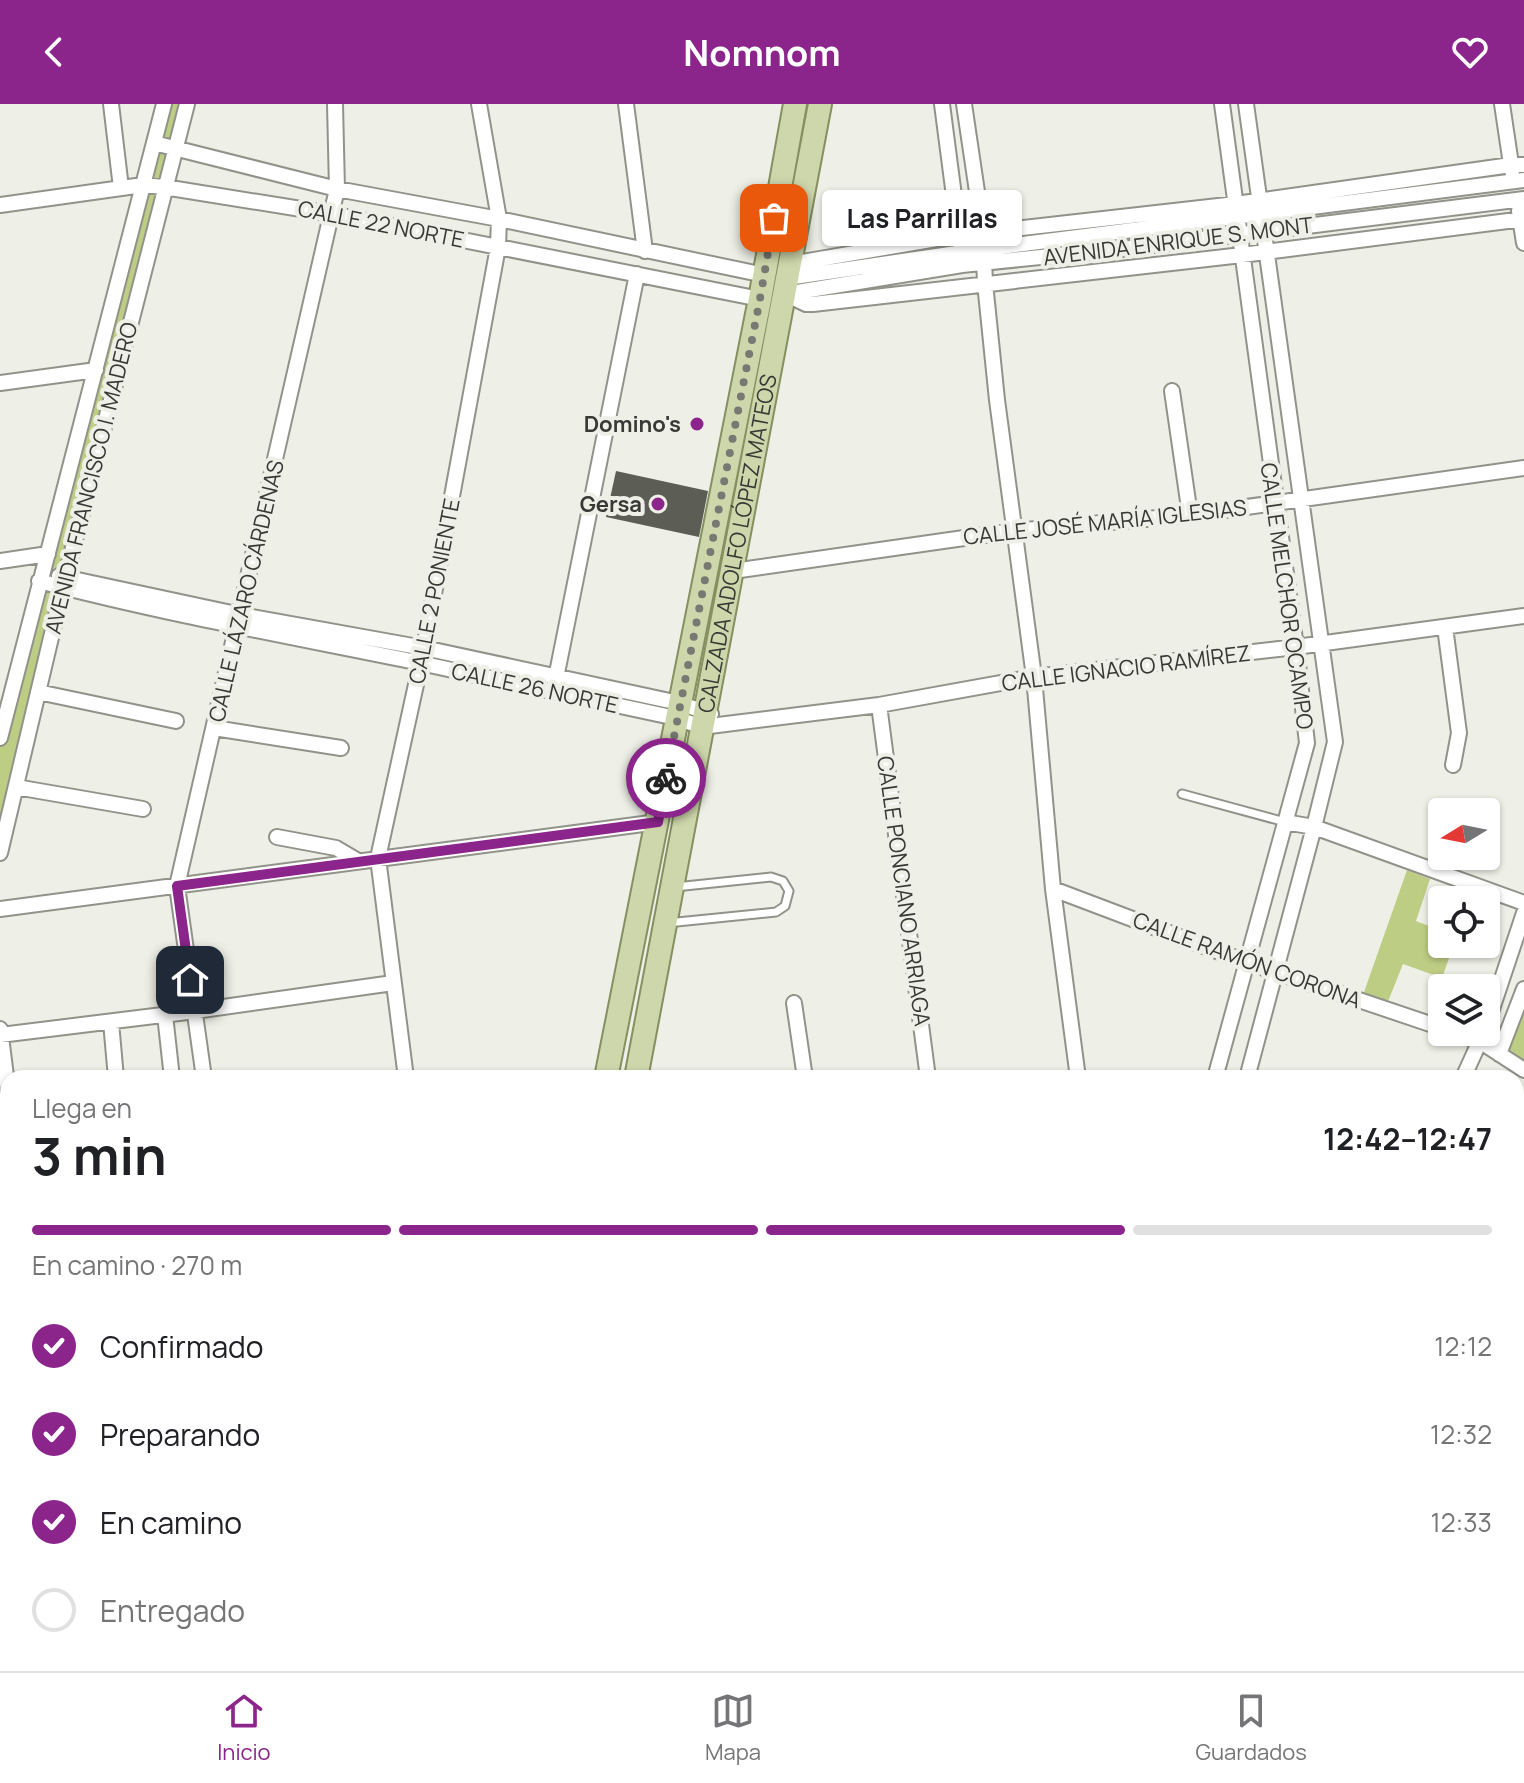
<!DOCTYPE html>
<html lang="es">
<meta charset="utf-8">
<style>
:root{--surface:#fff;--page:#f6f6f6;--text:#202124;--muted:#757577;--line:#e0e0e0;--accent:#8b248b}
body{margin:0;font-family:Manrope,sans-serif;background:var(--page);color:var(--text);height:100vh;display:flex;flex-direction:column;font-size:30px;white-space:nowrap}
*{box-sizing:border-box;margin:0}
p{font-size:26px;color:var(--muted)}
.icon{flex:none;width:44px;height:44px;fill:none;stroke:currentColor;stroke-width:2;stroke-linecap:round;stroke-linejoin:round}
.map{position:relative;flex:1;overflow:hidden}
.drawer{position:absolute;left:0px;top:966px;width:1524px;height:602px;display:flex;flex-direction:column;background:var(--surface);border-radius:24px 24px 0 0;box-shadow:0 2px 6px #0004}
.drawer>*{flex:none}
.needle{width:52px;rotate:260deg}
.controls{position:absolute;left:1428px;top:694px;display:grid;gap:16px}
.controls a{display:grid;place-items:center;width:72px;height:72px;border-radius:8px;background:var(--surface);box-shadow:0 2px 6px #0004;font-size:40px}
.pin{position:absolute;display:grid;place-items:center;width:68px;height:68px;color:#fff;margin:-34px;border-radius:16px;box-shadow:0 4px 12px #0006}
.courier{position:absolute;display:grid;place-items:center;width:80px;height:80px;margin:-40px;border:6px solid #8b248b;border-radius:50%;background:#fff;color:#222;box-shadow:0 2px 10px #0007}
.bubble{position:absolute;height:56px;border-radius:8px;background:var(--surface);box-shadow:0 2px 6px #0004;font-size:26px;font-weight:700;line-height:56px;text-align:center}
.overview em{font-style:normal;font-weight:700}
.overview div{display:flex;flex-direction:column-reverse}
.overview{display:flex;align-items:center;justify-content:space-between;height:136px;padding:0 32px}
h1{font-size:52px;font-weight:700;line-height:60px}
.bar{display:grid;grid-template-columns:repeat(4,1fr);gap:12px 8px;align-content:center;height:96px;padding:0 32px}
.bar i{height:10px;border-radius:6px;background:var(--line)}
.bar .active{background:var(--accent)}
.bar p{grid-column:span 4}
ol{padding:0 32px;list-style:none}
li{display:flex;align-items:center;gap:24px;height:88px}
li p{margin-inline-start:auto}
li .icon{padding:8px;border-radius:50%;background:var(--accent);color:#fff;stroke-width:4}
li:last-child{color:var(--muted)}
li i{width:44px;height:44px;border:4px solid var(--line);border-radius:50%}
header{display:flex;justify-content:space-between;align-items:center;height:104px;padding:0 32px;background:var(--accent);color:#fff;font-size:36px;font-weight:700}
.tab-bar{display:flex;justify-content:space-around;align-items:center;height:112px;border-top:2px solid var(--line);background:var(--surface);font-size:22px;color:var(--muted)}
.tab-bar a{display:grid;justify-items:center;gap:4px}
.tab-bar .active{color:var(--accent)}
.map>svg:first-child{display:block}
</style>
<header><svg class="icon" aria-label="back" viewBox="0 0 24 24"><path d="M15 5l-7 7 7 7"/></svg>Nomnom<svg class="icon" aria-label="heart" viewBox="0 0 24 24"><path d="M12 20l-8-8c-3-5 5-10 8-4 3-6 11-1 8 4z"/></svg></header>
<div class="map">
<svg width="1524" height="1567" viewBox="0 0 1524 1567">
<rect width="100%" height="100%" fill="#eef0e7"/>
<path fill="#becd84" d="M165 0H185L0 746V641Z
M1407 766 1430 775 1416 817 1442 827V840H1454L1442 874 1403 860 1387 900 1363 891Z
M1524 885V966L1499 950Z
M0 920 8 986V1058L0 1059Z"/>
<path fill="#5c5e56" d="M616 367 708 387 699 433 606 413Z"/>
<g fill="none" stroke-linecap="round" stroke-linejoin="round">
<defs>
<path id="lane" d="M1182 690 1285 718
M667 819 776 808 785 802 789 787 783 777 771 773 675 783
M0 1522 8 1523"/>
<path id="street" d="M111 0 121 84
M626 0 645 147
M942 0 960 138
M964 0 983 128 985 179 997 296 1034 573 1053 785 1078 974
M1246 0 1335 638 1314 723 1247 974
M1502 0 1512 67
M154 39 337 85 499 115 764 171
M0 101 143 81 164 83 332 110 760 195
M1519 107 1524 139
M790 160 960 131 1236 100 1511 61H1524
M787 174 984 145 1524 76
M785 190 806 200H813L1242 151 1524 115
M785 190 962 161 1130 144 1524 95
M0 279 96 266
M1172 287 1190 411
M0 457 48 450
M733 467 1013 427 1190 411 1524 364
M59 472 241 511 424 544 679 599 711 610
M39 477C165 510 293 533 420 559 506 577 591 596 676 614L702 623 879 601 1034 573 1296 543 1524 512
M1445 523 1459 629 1453 661
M555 579 637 170
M38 588 176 617
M879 601 928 974
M214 624 341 644
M0 634 164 0
M16 683 143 705
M1285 718 1314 723 1524 799
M277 733 336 744 358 757
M0 749 63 483 187 0
M1053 785 1246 858 1442 924
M0 805 658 718
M794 899 805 974
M165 911 172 974
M111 918 116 974
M1486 923 1524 809
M0 925 8 988
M1453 928 1481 938 1524 966
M0 931 195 907 393 879
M1499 950 1524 885
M204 974 177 782 337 85 335 0
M406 974 378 754 424 544 498 143 499 115 479 0
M1215 974 1307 639 1296 543 1222 0
M1463 974 1484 928
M0 1059 8 1058
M1516 1088 1524 1074
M1516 1116 1524 1122
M1516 1282 1524 1289
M1516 1444 1524 1451
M739 1560 741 1567
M887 1560 888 1567
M1008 1560 1009 1567
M1162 1560 1163 1567
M1284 1560 1293 1567
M1464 1560 1471 1567
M1204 1567 1208 1560
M1230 1567 1234 1560"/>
<g id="primary">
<path d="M606 974 760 195 795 0"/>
<path id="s1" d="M636 974 820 0"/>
<path d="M493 1567 494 1560"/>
<path d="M524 1567 525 1560"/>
</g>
</defs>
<use href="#lane" stroke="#91938a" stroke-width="11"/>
<use href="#street" stroke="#91938a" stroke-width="18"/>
<use href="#primary" stroke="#858f5f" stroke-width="26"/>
<use href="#lane" stroke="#fff" stroke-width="7"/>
<use href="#street" stroke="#fff" stroke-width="14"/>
<use href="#primary" stroke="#ced7ac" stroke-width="22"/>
</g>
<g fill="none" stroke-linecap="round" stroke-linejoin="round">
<path stroke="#787973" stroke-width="8" stroke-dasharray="0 14.4" d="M666 674 760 195 774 114"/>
<path stroke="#8b248b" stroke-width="10" d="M190 876 177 782 658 718 666 674"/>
</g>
<g fill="#8b248b" stroke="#eef0e7" stroke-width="3">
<circle cx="697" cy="320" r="8"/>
<circle cx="658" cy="400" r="8"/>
</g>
<g text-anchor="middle" stroke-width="8" stroke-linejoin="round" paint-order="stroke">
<g font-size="22" fill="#383935" stroke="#eef0e7">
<text transform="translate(381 120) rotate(11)" y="8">CALLE 22 NORTE</text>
<text transform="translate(1178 137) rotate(-7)" y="8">AVENIDA ENRIQUE S. MONT</text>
<text transform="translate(91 374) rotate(-76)" y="8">AVENIDA FRANCISCO I. MADERO</text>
<text transform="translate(1105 418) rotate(-6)" y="8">CALLE JOSÉ MARÍA IGLESIAS</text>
<text dy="8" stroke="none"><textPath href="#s1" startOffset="544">CALZADA ADOLFO LÓPEZ MATEOS</textPath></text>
<text transform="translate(246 487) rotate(-77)" y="8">CALLE LÁZARO CÁRDENAS</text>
<text transform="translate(434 487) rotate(-79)" y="8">CALLE 2 PONIENTE</text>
<text transform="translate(1287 492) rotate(82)" y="8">CALLE MELCHOR OCAMPO</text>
<text transform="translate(1126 564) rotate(-7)" y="8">CALLE IGNACIO RAMÍREZ</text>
<text transform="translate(535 584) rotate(12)" y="8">CALLE 26 NORTE</text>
<text transform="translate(904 787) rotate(82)" y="8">CALLE PONCIANO ARRIAGA</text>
<text transform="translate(1247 856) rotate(20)" y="8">CALLE RAMÓN CORONA</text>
</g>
<g font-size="22" font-weight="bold" fill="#383935" stroke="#eef0e7" text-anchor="end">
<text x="681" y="328">Domino's</text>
<text x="642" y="408">Gersa</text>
</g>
</g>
</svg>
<div class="controls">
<a><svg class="needle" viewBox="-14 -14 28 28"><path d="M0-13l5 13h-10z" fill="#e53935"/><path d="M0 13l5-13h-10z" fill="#757577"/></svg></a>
<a><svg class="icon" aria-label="locate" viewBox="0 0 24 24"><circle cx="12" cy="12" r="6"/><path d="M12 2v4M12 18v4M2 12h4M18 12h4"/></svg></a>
<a><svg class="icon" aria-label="layers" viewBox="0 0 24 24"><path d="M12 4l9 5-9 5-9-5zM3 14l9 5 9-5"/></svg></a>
</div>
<div class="pin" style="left:774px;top:114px;background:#ea580c"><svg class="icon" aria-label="bag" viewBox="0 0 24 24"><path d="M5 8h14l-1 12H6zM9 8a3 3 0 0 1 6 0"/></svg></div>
<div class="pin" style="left:190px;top:876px;background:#1f2937"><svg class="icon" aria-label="home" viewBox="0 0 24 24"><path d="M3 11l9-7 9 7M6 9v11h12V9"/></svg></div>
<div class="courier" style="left:666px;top:674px"><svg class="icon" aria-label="bike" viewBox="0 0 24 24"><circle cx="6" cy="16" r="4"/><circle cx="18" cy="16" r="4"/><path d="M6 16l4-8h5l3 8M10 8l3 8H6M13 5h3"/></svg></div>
<div class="bubble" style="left:822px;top:86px;width:200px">Las Parrillas</div>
<section class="drawer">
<div class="overview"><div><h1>3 min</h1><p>Llega en</p></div><em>12:42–12:47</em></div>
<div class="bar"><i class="active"></i><i class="active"></i><i class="active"></i><i></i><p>En camino · 270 m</p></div>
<ol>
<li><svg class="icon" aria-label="check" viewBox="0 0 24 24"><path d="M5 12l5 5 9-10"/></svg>Confirmado<p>12:12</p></li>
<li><svg class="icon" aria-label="check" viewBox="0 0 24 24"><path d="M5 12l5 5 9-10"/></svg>Preparando<p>12:32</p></li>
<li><svg class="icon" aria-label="check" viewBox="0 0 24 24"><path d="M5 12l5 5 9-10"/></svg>En camino<p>12:33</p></li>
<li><i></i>Entregado</li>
</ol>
</section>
</div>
<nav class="tab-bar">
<a class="active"><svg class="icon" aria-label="home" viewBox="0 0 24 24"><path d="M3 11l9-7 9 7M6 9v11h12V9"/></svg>Inicio</a>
<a><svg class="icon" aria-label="map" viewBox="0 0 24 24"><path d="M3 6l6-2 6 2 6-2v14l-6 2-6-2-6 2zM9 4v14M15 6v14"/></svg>Mapa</a>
<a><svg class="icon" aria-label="saved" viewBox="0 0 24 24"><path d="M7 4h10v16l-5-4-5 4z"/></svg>Guardados</a>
</nav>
